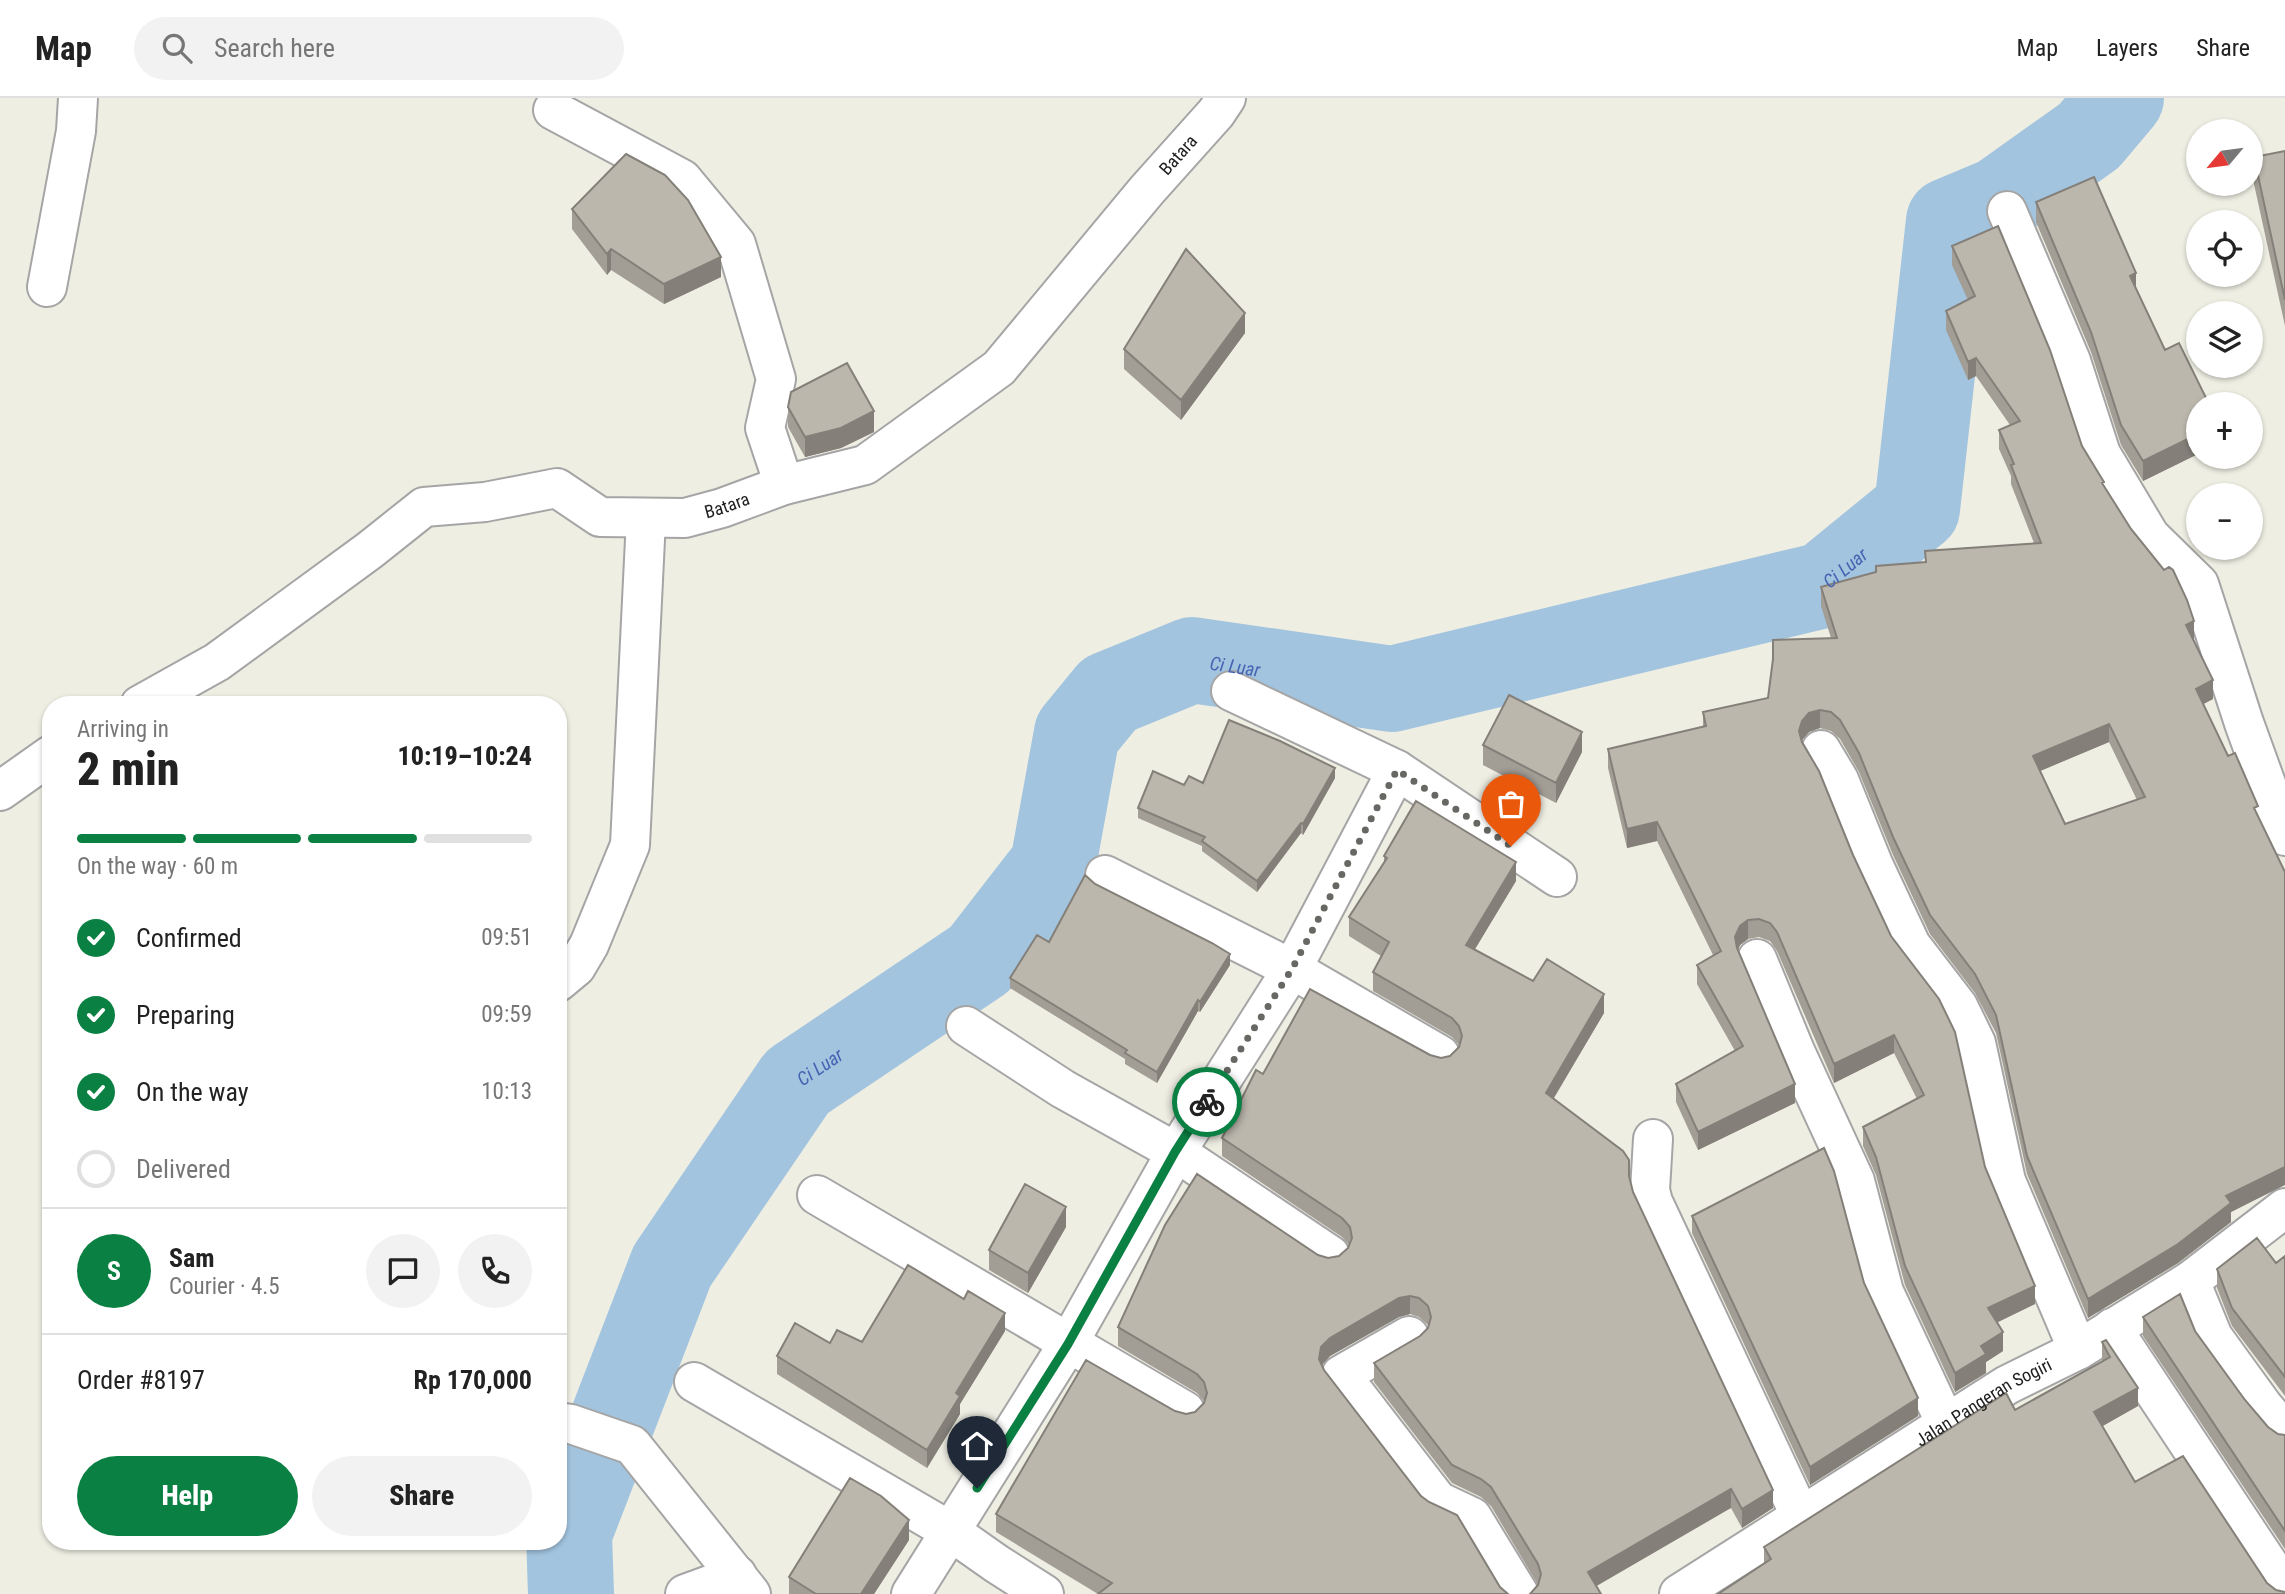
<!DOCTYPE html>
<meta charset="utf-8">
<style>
:root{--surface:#fff;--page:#f2f2f2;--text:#222;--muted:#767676;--line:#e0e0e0;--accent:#0b8043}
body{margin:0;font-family:"Roboto Condensed",sans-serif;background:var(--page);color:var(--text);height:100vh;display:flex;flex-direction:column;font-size:26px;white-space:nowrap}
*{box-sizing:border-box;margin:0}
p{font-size:23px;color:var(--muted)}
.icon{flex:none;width:38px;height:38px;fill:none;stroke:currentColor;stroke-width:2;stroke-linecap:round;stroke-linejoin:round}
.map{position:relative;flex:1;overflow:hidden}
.side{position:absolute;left:42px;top:598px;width:525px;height:854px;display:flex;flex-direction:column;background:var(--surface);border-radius:28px;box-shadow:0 2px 5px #0004}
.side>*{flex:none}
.needle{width:46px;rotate:241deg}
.controls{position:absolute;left:2186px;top:21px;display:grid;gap:14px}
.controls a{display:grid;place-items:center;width:77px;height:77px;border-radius:50%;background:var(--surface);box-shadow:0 2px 5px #0004;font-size:35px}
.pin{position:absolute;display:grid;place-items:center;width:60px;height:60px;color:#fff;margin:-72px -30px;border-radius:50% 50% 50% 0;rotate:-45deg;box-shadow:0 0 7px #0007}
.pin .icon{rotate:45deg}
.courier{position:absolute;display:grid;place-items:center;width:70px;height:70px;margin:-35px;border:5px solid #0b8043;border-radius:50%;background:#fff;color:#222;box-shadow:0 2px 9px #0007}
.summary em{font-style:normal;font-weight:800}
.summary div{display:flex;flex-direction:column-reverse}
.summary{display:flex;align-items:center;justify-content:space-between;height:119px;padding:0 35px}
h1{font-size:46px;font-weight:800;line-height:52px}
.bar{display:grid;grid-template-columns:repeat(4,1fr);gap:10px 7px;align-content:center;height:84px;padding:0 35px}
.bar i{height:9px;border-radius:5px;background:var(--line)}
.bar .current{background:var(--accent)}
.bar p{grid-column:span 4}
.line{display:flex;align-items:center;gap:18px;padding:0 35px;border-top:2px solid var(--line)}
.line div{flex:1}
.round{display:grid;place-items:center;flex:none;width:74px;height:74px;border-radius:37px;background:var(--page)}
ol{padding:0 35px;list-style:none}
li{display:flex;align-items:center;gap:21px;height:77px}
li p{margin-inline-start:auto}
li .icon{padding:7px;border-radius:50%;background:var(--accent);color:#fff;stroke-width:4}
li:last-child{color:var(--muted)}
li i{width:38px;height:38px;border:4px solid var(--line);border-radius:50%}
.cta{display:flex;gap:14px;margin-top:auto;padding:14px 35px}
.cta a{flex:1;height:80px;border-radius:42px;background:var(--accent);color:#fff;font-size:28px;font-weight:800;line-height:80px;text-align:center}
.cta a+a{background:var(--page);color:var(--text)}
header{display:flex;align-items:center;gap:42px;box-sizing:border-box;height:98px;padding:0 35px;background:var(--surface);border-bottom:2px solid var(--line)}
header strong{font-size:33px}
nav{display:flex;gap:38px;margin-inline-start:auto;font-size:24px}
.search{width:490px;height:63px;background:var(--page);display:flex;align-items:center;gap:18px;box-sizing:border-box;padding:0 24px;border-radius:38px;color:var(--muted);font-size:26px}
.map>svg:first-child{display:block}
</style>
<header>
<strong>Map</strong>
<div class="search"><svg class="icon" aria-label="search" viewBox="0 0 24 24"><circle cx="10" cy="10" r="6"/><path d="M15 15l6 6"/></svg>Search here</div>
<nav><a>Map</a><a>Layers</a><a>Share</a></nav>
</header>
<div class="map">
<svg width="2285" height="1496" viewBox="0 0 2285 1496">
<rect width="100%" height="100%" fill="#efeee3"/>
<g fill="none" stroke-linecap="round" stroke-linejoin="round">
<path stroke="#a2c4df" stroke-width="86" id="s1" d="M571 1496 569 1435 672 1168 797 984 980 861 1053 767 1077 635 1109 596 1192 562 1392 591 1824 487 1917 411 1949 123 1999 102 2089 38 2121 0"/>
<defs>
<g id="minor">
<path d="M553 12 682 81 736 146 776 281 765 330 784 387"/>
<path d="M2007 113 2071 263 2101 356 2150 438 2199 486 2244 625 2285 738"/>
<path d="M47 189 76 33 78 0"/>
<path d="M1231 593 1397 672 1557 779"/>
<path id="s2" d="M140 607 217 564 370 452 424 409 485 404 557 390 600 419 685 420 722 410 784 387 865 367 999 270 1147 92 1216 15 1226 0"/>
<path d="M1821 652 1839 682 1873 766 1911 847 1958 908 1976 945 2006 1083 2078 1252"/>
<path d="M0 693 51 657"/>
<path d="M1105 777 1292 871 1440 957"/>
<path d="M1757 861 1795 953 1855 1083 1884 1194 1946 1326"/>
<path d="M558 884 576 869 589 847 630 747 646 421"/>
<path d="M966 928 1063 991 1176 1054 1330 1157"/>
<path d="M1653 1041 1650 1092 1653 1104 1801 1419"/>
<path d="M817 1097 1185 1313"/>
<path d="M2190 1183 2213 1239 2263 1308 2285 1334"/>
<path d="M2112 1230 2285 1491"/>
<path d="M1409 1238 1341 1277 1438 1403 1472 1419 1519 1496"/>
<path d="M694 1284 950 1433 997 1466 1044 1496"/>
<path d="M558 1324 571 1326 632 1347 751 1496"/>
<path d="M685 1496 737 1477"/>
<path d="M911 1496 1068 1246 1176 1054 1292 871 1397 672"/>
</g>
<g id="tertiary">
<path id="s3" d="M1679 1496 2007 1287 2078 1252 2190 1183 2285 1110"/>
</g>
</defs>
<use href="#minor" stroke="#a5a5a5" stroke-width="42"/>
<use href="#tertiary" stroke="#a5a5a5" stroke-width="42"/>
<use href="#minor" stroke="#fff" stroke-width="38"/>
<use href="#tertiary" stroke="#fff" stroke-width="38"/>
</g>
<path fill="#a29d95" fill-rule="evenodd" d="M2285 53V228L2254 86V59Z
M2036 104 2136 190 2165 252 2198 306V356L2143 383 2121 347 2091 254 2036 124Z
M572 111 721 179 664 206 611 172 607 177 572 131Z
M1952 148 2082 348 2104 388 2194 542 2213 601 2203 606 2258 717 2281 1088 2231 1114V1124L2178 1165 2088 1220 2027 1076 1996 935 1975 895 1930 836 1893 757 1859 674 1840 641 1831 633 1820 630 1809 634 1802 642 1853 757 1985 1069 2035 1206 1997 1224 2003 1253 1986 1264V1275L1955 1294 1905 1187 1876 1077 1863 1048V1029L1917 1001 1894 955 1834 985 1777 853 1770 843 1759 839 1748 841 1740 847 1738 853 1795 1005 1698 1052 1676 1004V986L1735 953 1697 886V867L1713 857 1657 743 1627 750 1608 670V651L1703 629V614L1768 600 1773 565V542L1831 540 1821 508V489L1925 464V453L2034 445 2011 386V378L1999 351V332L2010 327 1976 278 1968 282 1946 232V213L1968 202 1952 167ZM2109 644 2137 702 2065 726 2040 673Z
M1245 235 1181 322 1124 271V251Z
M788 309 874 334 841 350 805 359 788 329Z
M1483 647 1582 654 1556 705 1483 667Z
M1335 680 1303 737 1301 735 1257 794 1202 753V748L1138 720V710L1184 687 1203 685Z
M1384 758 1516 783 1475 851 1533 883 1604 915 1554 1000 1629 1078 1633 1094 1773 1410 1742 1430 1731 1410 1538 1487 1491 1408 1481 1399 1452 1385 1374 1284V1265L1420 1238 1428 1230V1227L1419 1219 1410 1216 1399 1219 1330 1258 1322 1267 1324 1272 1421 1398 1098 1496 996 1434V1416L1175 1313 1186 1316 1195 1314 1204 1305V1303L1197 1295 1118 1248V1229L1318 1157 1328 1160 1339 1158 1348 1150 1349 1147 1342 1139 1222 1058V1040L1263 976 1430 957 1441 960 1450 958 1459 949V947L1452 939 1373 893V874L1381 858 1349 838V819L1384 765Z
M1095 786 1230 867 1200 914 1198 913 1157 985 1125 966V961L1010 890V880L1049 844Z
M1692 1118 1864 1185 1918 1318 1810 1387 1692 1135Z
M1066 1129 1028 1195 989 1172V1152Z
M2285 1158V1298L2232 1228 2217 1190V1171L2276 1165Z
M2143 1219 2195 1233 2245 1302 2268 1329 2278 1336 2285 1337V1451L2143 1238Z
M1005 1233 960 1306V1316L927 1370 777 1276V1258L830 1245 862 1244Z
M2102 1244 2138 1308 2102 1328 2135 1384 2276 1492 1764 1465V1449L2102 1263Z
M909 1442 874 1496H789V1479Z"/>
<path fill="#848079" d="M611 151V172L607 177V156Z
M721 159V179L664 206V186Z
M2136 175V196L2130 178Z
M1245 215V235L1181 322V302Z
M1976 260V278L1968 282V264Z
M874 313V334L841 350 805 359V339Z
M2198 336V356L2143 383V363Z
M2194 523V542L2186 545V527Z
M2213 582V601L2196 610V591Z
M1820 612V630L1809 634 1802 642 1799 633 1802 623 1809 615Z
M2109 626V644L2033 676V658Z
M1582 634V654L1556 705V685Z
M1335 670V680L1303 737V726Z
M1657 724V743L1627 750V731Z
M1301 725V735L1257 794V783Z
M1516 764V783L1466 866V847Z
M1748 822V841L1740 847 1735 857V839L1740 828Z
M1230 856V867L1200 914V904Z
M1604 896V915L1546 1013V995Z
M1198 902V913L1157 985V974Z
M1894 937V955L1834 985V966Z
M1795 986V1005L1698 1052V1034Z
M2285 1069V1087L2231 1114V1124L2178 1165 2088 1220V1201L2226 1098Z
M1066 1109V1129L1028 1195V1175Z
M2035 1188V1206L1988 1229V1210Z
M1410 1198V1216L1399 1219 1330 1258 1321 1268 1319 1261 1321 1249 1330 1240 1399 1200Z
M1005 1215V1233L960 1306V1316L927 1370V1352L956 1295Z
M2003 1234V1253L1986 1264V1275L1955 1294V1275L1981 1248Z
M2138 1290V1308L2094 1333V1314Z
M1918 1300V1318L1810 1387V1369Z
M1731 1391V1410L1588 1493V1474Z
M1773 1392V1410L1742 1430V1411Z
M909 1422V1442L874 1496H861Z"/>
<path fill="#bcb7ad" stroke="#848079" stroke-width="2" fill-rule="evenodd" d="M2285 53V202L2254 59Z
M626 56 665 77 688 102 721 159 664 186 611 151 607 156 572 111Z
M2094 79 2136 175 2130 178 2165 252 2179 245 2209 306H2198V336L2143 363 2121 327 2091 234 2036 104Z
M1998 128 2050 252 2082 348 2104 384 2102 385 2131 431 2164 472 2169 469 2173 472 2187 502 2194 523 2186 527 2213 582 2196 591 2228 658 2235 655 2258 708 2254 710 2285 774V1069L2226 1098 2231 1105 2178 1146 2088 1201 2027 1058 1996 917 1975 876 1930 817 1893 739 1859 655 1840 622 1831 614 1820 612 1809 615 1802 623 1799 633 1802 644 1819 673 1853 757 1891 838 1939 901 1955 934 1985 1069 2035 1188 1988 1210 2003 1234 1981 1248 1986 1256 1955 1275 1905 1168 1876 1059 1863 1029 1924 997 1894 937 1834 966 1777 834 1770 825 1759 821 1748 822 1740 828 1735 839 1737 850 1795 986 1698 1034 1676 986 1743 948 1697 867 1721 853 1657 724 1627 731 1608 651 1706 628 1703 614 1768 600 1773 561V542L1837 540 1821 489 1876 474V468L1926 464 1925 453 2041 445 2011 367 2014 366 1999 332 2020 323 1976 260 1968 264 1946 213 1975 198 1952 148ZM2109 626 2145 699 2065 726 2033 658Z
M1186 151 1245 215 1181 302 1124 251Z
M847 265 874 313 841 330 805 339 788 309 791 294Z
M1509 597 1582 634 1556 685 1483 647Z
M1229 622 1280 643 1335 670 1303 726 1301 725 1257 783 1202 743 1205 739 1138 710 1153 673 1184 687 1189 678 1203 685Z
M1416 703 1516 764 1466 847 1533 883 1547 861 1604 896 1546 995 1623 1053 1629 1062V1078L1633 1094 1773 1392 1742 1411 1731 1391 1588 1474 1601 1496H1530L1538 1487 1541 1476 1538 1466 1491 1389 1481 1381 1452 1367 1374 1265 1420 1238 1428 1230 1431 1219 1428 1208 1419 1200 1410 1198 1399 1200 1330 1240 1321 1249 1319 1261 1324 1272 1421 1398 1429 1404 1457 1417 1500 1489 1508 1496H1098L1112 1485 996 1416 1086 1262 1175 1313 1186 1316 1195 1314 1204 1305 1207 1295 1204 1284 1197 1276 1118 1229 1165 1127 1197 1076 1318 1157 1328 1160 1339 1158 1348 1150 1352 1140 1350 1129 1342 1120 1222 1040 1256 972 1263 976 1310 891 1430 957 1441 960 1450 958 1459 949 1462 938 1459 928 1452 920 1373 874 1389 844 1349 819 1387 760 1384 758Z
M1085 777 1095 786 1212 845 1230 856 1200 904 1198 902 1157 974 1125 955 1127 952 1010 880 1037 837 1049 844Z
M1824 1050 1834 1073 1864 1185 1918 1300 1810 1369 1692 1118Z
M1025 1086 1066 1109 1028 1175 989 1152Z
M2257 1140 2276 1165 2285 1158V1279L2232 1210 2217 1171Z
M908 1167 964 1201 968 1193 1005 1215 956 1295 960 1298 927 1352 777 1258 795 1225 830 1245 837 1232 862 1244Z
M2180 1196 2195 1233 2245 1302 2268 1329 2278 1336 2285 1337V1433L2143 1219Z
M2106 1242 2138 1290 2094 1314 2135 1384 2183 1358 2267 1485 2276 1492 2285 1494V1496H1718L1771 1461 1764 1449 2006 1295 2015 1312 2110 1259 2102 1244Z
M850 1380 881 1398 909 1422 861 1496H816L789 1479Z"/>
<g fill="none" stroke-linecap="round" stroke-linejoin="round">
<path stroke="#676763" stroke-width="7" stroke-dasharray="0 12.6" d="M1207 1004 1292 871 1397 672 1511 748"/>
<path stroke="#0b8043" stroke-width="9" d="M977 1390 1068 1246 1175 1054 1207 1004"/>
</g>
<g text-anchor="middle" stroke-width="5" stroke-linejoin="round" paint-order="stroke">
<g font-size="18" fill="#1e1e1e" stroke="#fff">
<text dy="6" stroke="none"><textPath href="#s2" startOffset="1250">Batara</textPath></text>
<text dy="6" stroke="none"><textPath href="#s2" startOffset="662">Batara</textPath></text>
<text dy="6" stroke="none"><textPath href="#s3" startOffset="360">Jalan Pangeran Sogiri</textPath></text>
</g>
<g font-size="19" font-style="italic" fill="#4664b2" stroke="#fff">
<text dy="7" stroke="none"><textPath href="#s1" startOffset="1857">Ci Luar</textPath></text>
<text dy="7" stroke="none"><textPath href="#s1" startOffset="1227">Ci Luar</textPath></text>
<text dy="7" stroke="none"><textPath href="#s1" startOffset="597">Ci Luar</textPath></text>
</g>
</g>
</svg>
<div class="controls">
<a><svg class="needle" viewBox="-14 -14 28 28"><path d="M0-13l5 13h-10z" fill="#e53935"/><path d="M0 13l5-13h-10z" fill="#767676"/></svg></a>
<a><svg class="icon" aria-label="locate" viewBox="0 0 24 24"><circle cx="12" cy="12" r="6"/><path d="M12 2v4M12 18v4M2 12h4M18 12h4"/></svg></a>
<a><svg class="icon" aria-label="layers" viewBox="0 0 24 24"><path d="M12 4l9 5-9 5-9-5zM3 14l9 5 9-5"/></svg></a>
<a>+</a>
<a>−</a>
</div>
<div class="pin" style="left:1511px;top:748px;background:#ea580c"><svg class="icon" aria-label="bag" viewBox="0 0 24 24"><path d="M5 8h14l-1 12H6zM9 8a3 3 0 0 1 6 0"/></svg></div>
<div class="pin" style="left:977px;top:1390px;background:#1f2937"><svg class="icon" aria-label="home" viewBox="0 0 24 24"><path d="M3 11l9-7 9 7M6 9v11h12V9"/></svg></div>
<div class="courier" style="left:1207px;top:1004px"><svg class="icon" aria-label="bike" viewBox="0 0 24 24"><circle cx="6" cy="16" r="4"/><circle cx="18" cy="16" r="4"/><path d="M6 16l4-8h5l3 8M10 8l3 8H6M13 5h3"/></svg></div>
<section class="side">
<div class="summary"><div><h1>2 min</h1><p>Arriving in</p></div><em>10:19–10:24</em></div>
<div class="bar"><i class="current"></i><i class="current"></i><i class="current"></i><i></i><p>On the way · 60 m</p></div>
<ol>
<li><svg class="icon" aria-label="check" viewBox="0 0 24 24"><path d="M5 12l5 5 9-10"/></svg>Confirmed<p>09:51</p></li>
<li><svg class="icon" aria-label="check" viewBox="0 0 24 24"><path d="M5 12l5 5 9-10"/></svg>Preparing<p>09:59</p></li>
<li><svg class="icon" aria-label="check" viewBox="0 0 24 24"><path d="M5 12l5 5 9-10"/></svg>On the way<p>10:13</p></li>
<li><i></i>Delivered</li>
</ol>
<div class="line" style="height:126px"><b class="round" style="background:var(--accent);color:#fff">S</b><div><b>Sam</b><p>Courier · 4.5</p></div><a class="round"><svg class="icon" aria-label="chat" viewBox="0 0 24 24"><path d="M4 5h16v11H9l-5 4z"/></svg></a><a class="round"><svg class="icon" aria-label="phone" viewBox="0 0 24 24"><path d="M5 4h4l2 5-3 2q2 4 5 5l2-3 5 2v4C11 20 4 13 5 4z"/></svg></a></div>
<div class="line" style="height:91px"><div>Order #8197</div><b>Rp 170,000</b></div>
<div class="cta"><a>Help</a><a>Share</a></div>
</section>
</div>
